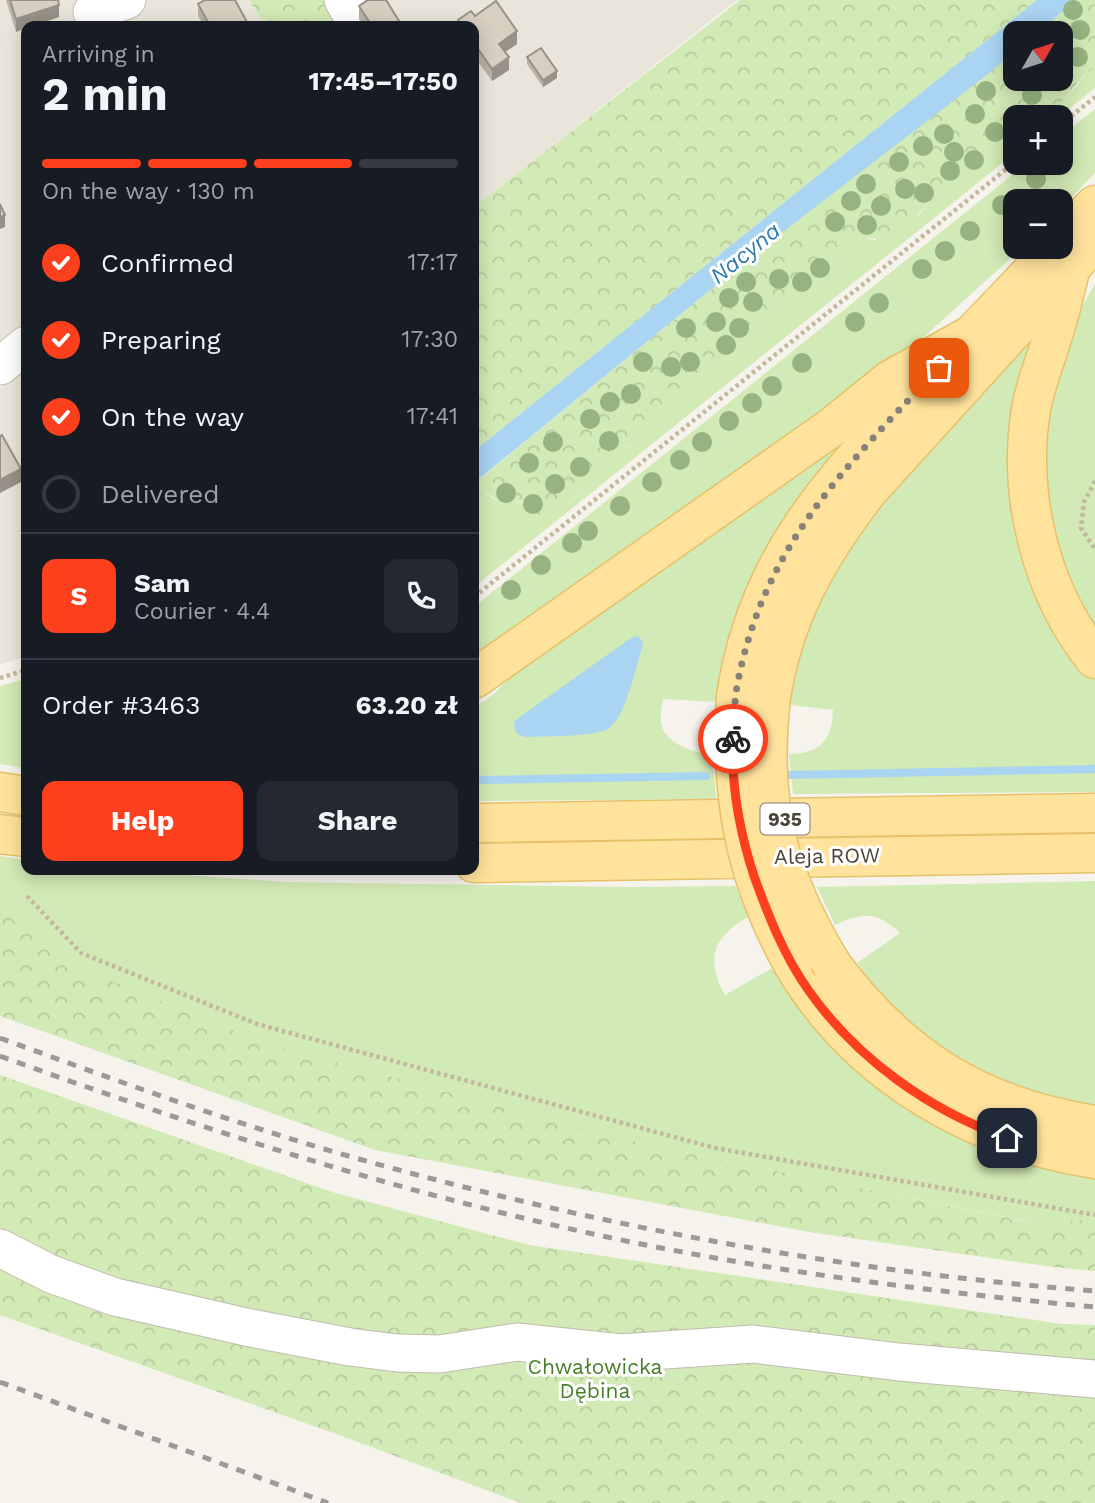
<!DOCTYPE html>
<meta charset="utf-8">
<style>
:root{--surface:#171b24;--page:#242831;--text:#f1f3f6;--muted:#9ea1a6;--line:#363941;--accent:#fc3f1d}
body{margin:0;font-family:"Work Sans",sans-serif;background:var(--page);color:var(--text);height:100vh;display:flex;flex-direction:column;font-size:26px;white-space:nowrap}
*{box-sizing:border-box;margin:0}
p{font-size:23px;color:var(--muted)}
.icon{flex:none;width:38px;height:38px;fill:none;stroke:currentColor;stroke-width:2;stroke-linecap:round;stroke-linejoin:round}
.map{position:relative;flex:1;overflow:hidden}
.details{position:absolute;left:21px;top:21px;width:458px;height:854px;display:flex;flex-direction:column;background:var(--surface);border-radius:14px;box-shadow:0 4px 18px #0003}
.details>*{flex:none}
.needle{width:46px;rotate:51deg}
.tools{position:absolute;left:1003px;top:21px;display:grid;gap:14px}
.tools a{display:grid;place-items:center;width:70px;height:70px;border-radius:14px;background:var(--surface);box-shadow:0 4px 18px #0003;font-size:35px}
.pin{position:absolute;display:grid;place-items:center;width:60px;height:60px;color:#fff;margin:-30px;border-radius:14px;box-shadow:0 4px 10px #0006}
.courier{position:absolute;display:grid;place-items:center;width:70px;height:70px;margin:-35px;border:5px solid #fc3f1d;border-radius:50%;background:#fff;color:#222;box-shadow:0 2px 9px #0007}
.summary em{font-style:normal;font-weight:700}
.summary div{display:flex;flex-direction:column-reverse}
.summary{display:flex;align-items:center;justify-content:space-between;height:119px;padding:0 21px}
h1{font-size:46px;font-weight:700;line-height:52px}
.bar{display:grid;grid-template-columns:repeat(4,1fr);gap:10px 7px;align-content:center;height:84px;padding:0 21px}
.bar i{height:9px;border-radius:5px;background:var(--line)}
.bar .active{background:var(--accent)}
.bar p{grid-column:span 4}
.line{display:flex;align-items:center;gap:18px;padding:0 21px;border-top:2px solid var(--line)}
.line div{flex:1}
.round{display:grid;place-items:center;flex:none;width:74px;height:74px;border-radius:14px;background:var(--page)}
ol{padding:0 21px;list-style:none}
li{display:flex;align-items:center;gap:21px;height:77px}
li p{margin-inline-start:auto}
li .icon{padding:7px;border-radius:50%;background:var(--accent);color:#fff;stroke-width:4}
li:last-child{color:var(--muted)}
li i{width:38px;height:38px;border:4px solid var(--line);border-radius:50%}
.primary-button{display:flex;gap:14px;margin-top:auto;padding:14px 21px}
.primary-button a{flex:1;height:80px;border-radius:14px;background:var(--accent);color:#fff;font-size:28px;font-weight:700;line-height:80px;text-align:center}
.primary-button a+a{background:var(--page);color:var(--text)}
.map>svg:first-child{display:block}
</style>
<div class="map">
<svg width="1095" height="1503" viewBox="0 0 1095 1503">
<defs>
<pattern id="forest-crowns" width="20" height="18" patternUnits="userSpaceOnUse" patternTransform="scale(1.75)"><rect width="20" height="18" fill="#d2eab5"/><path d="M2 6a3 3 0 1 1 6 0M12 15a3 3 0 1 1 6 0" fill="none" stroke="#b6ca9c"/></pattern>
</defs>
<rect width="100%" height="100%" fill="#f6f3ec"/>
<path fill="#eae5da" d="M0 0H76L82 26H26V323L0 342Z
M104 0H249L265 26H112Z
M330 0H737L474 207V26H348Z
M26 370V657L0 664V388Z"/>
<path fill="#d2eab5" d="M1095 66V88L1059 117H1031C1047 109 1064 102 1075 88 1082 80 1086 72 1095 66Z
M1095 109V173L1061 209 1060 201H1015V247H1023L917 343 474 664V607L1027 163H1060L1061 136Z
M1015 129V153L474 587V483C479 485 484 493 491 497 505 505 524 495 530 513L569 503 592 485 621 452 630 446 658 410 681 387 696 375 744 348 763 329 780 306 791 294 822 277 841 245 864 238 875 240 919 215 931 199 956 187Z
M1095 284V637L1058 565 1041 436 1078 313Z
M1036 329 1024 380 1081 664 1095 681V792L793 794 789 754C821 754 832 739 833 710L791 705V699L784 698 786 684 838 554Z
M872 410 722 695H716L715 702 663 699C662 706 660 714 661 721 662 744 695 752 713 756L711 767 714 772 716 799 474 801V708L495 693 511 675Z
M26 679V768L0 764V686Z
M1095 830V838L803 843 800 834Z
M723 836 724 843 474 848V838Z
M0 856 26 860V870H111L286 882 631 887 736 886 748 917C713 937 705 959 725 995L772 968 775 973 780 970 1095 1172V1218L1039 1224 644 1144 264 1043 80 968 0 898Z
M1095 881V1113L1071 1109 945 1058 855 974 862 969 857 963 900 933C877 911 862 912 835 925L817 887Z"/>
<path fill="url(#forest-crowns)" d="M249 0H330L348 26H265Z
M740 0H1037L474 451V207Z
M1077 0H1095V66C1063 91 1067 117 1015 117V129L956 187 931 199 909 225 884 239 864 238 841 245 822 277 791 295 780 306 763 329 744 348 696 375 681 387 658 410 637 440 621 452 592 485 555 513 535 518 522 502C499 499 492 502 476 482L758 251 1015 51V79H1060V33H1036Z
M0 898 80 968 264 1043 644 1144 1038 1224 1095 1218V1271L1053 1267 809 1232 375 1150 0 1016Z
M0 1075 332 1192 529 1245 1062 1324 1095 1325V1503H521L339 1435 0 1315Z"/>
<path fill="#a9d4f2" d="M1037 0H1077L1036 33H1015V51L992 71 758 251 474 483V451Z
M636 636 641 639 643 644C637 664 625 719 608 729 593 737 545 736 527 737L521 736 515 731 514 723 517 719 631 638Z"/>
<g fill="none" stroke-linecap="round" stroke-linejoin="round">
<path stroke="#a9d4f2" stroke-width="8" d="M789 775 1095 769
M474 780 706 776"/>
<defs>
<path id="minor" d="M343 0 358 26
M92 12 127 0
M0 366 26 345
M0 1248 51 1274 115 1297 246 1327 350 1347 397 1353 440 1354 517 1342 621 1353 753 1344 899 1362 1095 1379"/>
<path id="major" d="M1060 241 1095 205
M1069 275C1064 296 1059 317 1052 338 1045 362 1035 385 1031 410 1017 495 1041 592 1095 659
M474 679 832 427 890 380 971 335
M736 697C756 558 834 478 927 381 970 336 1013 292 1055 247
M771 697C784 615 818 556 868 491L1095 241
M0 792 26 796
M474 823 1095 813
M0 834 26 837
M474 863 1095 853
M793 964C857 1073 971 1140 1095 1159
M832 965C901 1058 980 1107 1095 1125"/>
</defs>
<use href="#minor" stroke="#c2bbae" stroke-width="39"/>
<use href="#major" stroke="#e6c16a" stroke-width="41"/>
<path stroke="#c4b79f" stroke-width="4.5" stroke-dasharray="3.5 3.5" stroke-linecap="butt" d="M1060 125 1095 97
M1095 481 1084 502 1081 528 1095 549
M474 597 1015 162
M0 678 26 670
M27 896 81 953 257 1024 715 1148 1095 1215"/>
<use href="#minor" stroke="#fff" stroke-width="37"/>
<use href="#major" stroke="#ffe39c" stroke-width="38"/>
<path stroke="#9a9a9a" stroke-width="5" stroke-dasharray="9 9" stroke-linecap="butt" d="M0 1038C112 1079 224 1120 338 1153 585 1224 839 1271 1095 1291
M0 1056C209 1132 422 1200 641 1244 791 1274 943 1293 1095 1307
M0 1382 328 1503"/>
<defs>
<path id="major-bridge" d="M736 697C730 796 744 876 793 964
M771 697C759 802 777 875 832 965"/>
</defs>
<use href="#major-bridge" stroke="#e6c16a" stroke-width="41" stroke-linecap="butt"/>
<use href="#major-bridge" stroke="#ffe39c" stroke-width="38"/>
</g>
<g fill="#97b381">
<circle cx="1073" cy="10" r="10"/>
<circle cx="1080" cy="30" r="10"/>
<circle cx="1078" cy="57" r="10"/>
<circle cx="986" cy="91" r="10"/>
<circle cx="1032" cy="95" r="10"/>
<circle cx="975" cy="114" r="10"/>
<circle cx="995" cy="132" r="10"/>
<circle cx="944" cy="134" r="10"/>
<circle cx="923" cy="146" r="10"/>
<circle cx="954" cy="152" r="10"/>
<circle cx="974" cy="160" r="10"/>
<circle cx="899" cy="162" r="10"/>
<circle cx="950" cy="171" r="10"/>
<circle cx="1036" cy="179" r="10"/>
<circle cx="866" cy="184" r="10"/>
<circle cx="905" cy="189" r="10"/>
<circle cx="924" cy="193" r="10"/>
<circle cx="851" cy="201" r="10"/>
<circle cx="1002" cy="205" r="10"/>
<circle cx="881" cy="206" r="10"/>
<circle cx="835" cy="222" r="10"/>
<circle cx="867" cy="225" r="10"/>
<circle cx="970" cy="231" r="10"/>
<circle cx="945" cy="251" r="10"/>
<circle cx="820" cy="268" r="10"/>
<circle cx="922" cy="269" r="10"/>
<circle cx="779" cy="279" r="10"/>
<circle cx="746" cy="282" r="10"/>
<circle cx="802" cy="282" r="10"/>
<circle cx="729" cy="298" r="10"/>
<circle cx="753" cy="302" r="10"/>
<circle cx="879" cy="303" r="10"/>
<circle cx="716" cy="322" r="10"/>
<circle cx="855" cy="322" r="10"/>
<circle cx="686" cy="328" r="10"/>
<circle cx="739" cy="328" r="10"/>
<circle cx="726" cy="345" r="10"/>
<circle cx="643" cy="362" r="10"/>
<circle cx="690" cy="362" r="10"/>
<circle cx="802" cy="363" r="10"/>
<circle cx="671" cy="367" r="10"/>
<circle cx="772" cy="386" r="10"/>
<circle cx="631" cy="394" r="10"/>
<circle cx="610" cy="402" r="10"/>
<circle cx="752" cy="403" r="10"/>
<circle cx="590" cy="419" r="10"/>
<circle cx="729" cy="421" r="10"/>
<circle cx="609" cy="441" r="10"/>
<circle cx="553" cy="442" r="10"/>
<circle cx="702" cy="442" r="10"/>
<circle cx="680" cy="460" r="10"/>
<circle cx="529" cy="463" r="10"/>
<circle cx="580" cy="467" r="10"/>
<circle cx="652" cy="482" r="10"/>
<circle cx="555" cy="484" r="10"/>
<circle cx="506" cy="493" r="10"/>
<circle cx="533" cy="504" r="10"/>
<circle cx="620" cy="506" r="10"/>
<circle cx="588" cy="531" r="10"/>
<circle cx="572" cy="543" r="10"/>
<circle cx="541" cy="565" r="10"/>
<circle cx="511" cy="590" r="10"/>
</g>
<path fill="#bab2a6" d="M6 0H58L59 17 32 26H26L16 32Z
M198 4 247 26H204L198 16Z
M359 6 399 26H364L359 19Z
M475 16 517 44 505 52 509 70 492 81 474 56V26H458V20Z
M527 57 557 78 543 87 527 64Z
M26 248V266L24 265V252Z"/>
<path fill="#979187" d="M59 5V17L32 26H26V28L16 32V19Z
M399 21V26H391Z
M517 31V44L499 56V44Z
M509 57V70L492 81V69Z
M557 71V78L543 87V80Z
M5 215V227L0 229V217Z
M21 469V482L0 493V480Z"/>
<path fill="#d8cfc1" stroke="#979187" stroke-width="2" d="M10 0H58L59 5 16 19Z
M205 0H235L247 22 239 26H210L198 4Z
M368 0H386L399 21 391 26H372L359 6Z
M496 1 517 31 499 44 509 57 492 69 474 43V26H462L458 20 471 11 475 16Z
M541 48 557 71 543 80 527 57Z
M0 204 5 215 0 217Z
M2 435 21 469 0 480V436Z"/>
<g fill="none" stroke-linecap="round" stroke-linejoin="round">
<path stroke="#878178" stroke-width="7" stroke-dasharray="0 12.6" d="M733 739C734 720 734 700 738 681 765 544 847 465 939 368"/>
<path stroke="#fc3f1d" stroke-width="9" d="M733 739C731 785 740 833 754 876 768 915 784 956 809 991 857 1059 929 1110 1007 1138"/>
</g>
<g text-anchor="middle" stroke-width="6" stroke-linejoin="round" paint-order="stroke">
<rect fill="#fff" stroke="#817c74" stroke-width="2" x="760.5" y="803.5" width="49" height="31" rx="5"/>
<g font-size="19" font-weight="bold" fill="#4b4439">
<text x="785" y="826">935</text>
</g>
<g font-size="21" fill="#4b4439" stroke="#fff">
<text transform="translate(827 856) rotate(-1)" y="7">Aleja ROW</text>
</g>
<g font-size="21" fill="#4a7f2a" stroke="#fff">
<text x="595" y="1374">Chwałowicka<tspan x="595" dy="24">Dębina</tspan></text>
</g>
<g font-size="23" font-style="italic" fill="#2e7ab2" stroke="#fff">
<text transform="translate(745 253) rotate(-39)" y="8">Nacyna</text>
</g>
</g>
</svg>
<div class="tools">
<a><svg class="needle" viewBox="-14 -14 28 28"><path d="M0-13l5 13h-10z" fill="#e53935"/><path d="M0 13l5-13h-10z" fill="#9ea1a6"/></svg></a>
<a>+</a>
<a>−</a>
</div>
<div class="pin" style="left:939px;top:368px;background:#ea580c"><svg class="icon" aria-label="bag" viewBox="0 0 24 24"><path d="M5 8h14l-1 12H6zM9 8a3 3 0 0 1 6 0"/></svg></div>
<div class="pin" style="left:1007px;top:1138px;background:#1f2937"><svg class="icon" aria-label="home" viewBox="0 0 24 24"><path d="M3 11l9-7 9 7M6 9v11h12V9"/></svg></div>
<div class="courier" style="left:733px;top:739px"><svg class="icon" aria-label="bike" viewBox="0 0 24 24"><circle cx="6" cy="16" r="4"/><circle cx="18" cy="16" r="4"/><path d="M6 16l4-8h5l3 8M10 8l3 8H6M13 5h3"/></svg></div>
<section class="details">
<div class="summary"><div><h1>2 min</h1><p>Arriving in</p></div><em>17:45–17:50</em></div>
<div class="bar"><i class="active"></i><i class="active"></i><i class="active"></i><i></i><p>On the way · 130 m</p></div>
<ol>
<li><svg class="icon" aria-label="check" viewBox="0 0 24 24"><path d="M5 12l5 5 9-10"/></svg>Confirmed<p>17:17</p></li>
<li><svg class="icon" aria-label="check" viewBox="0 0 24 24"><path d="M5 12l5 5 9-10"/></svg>Preparing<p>17:30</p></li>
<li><svg class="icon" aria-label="check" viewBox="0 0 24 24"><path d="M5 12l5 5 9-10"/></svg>On the way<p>17:41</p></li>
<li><i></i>Delivered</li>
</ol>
<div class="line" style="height:126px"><b class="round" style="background:var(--accent);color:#fff">S</b><div><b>Sam</b><p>Courier · 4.4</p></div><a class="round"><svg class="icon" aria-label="phone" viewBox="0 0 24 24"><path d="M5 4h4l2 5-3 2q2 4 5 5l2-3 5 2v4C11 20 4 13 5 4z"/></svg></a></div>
<div class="line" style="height:91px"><div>Order #3463</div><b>63.20 zł</b></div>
<div class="primary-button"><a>Help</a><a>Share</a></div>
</section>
</div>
